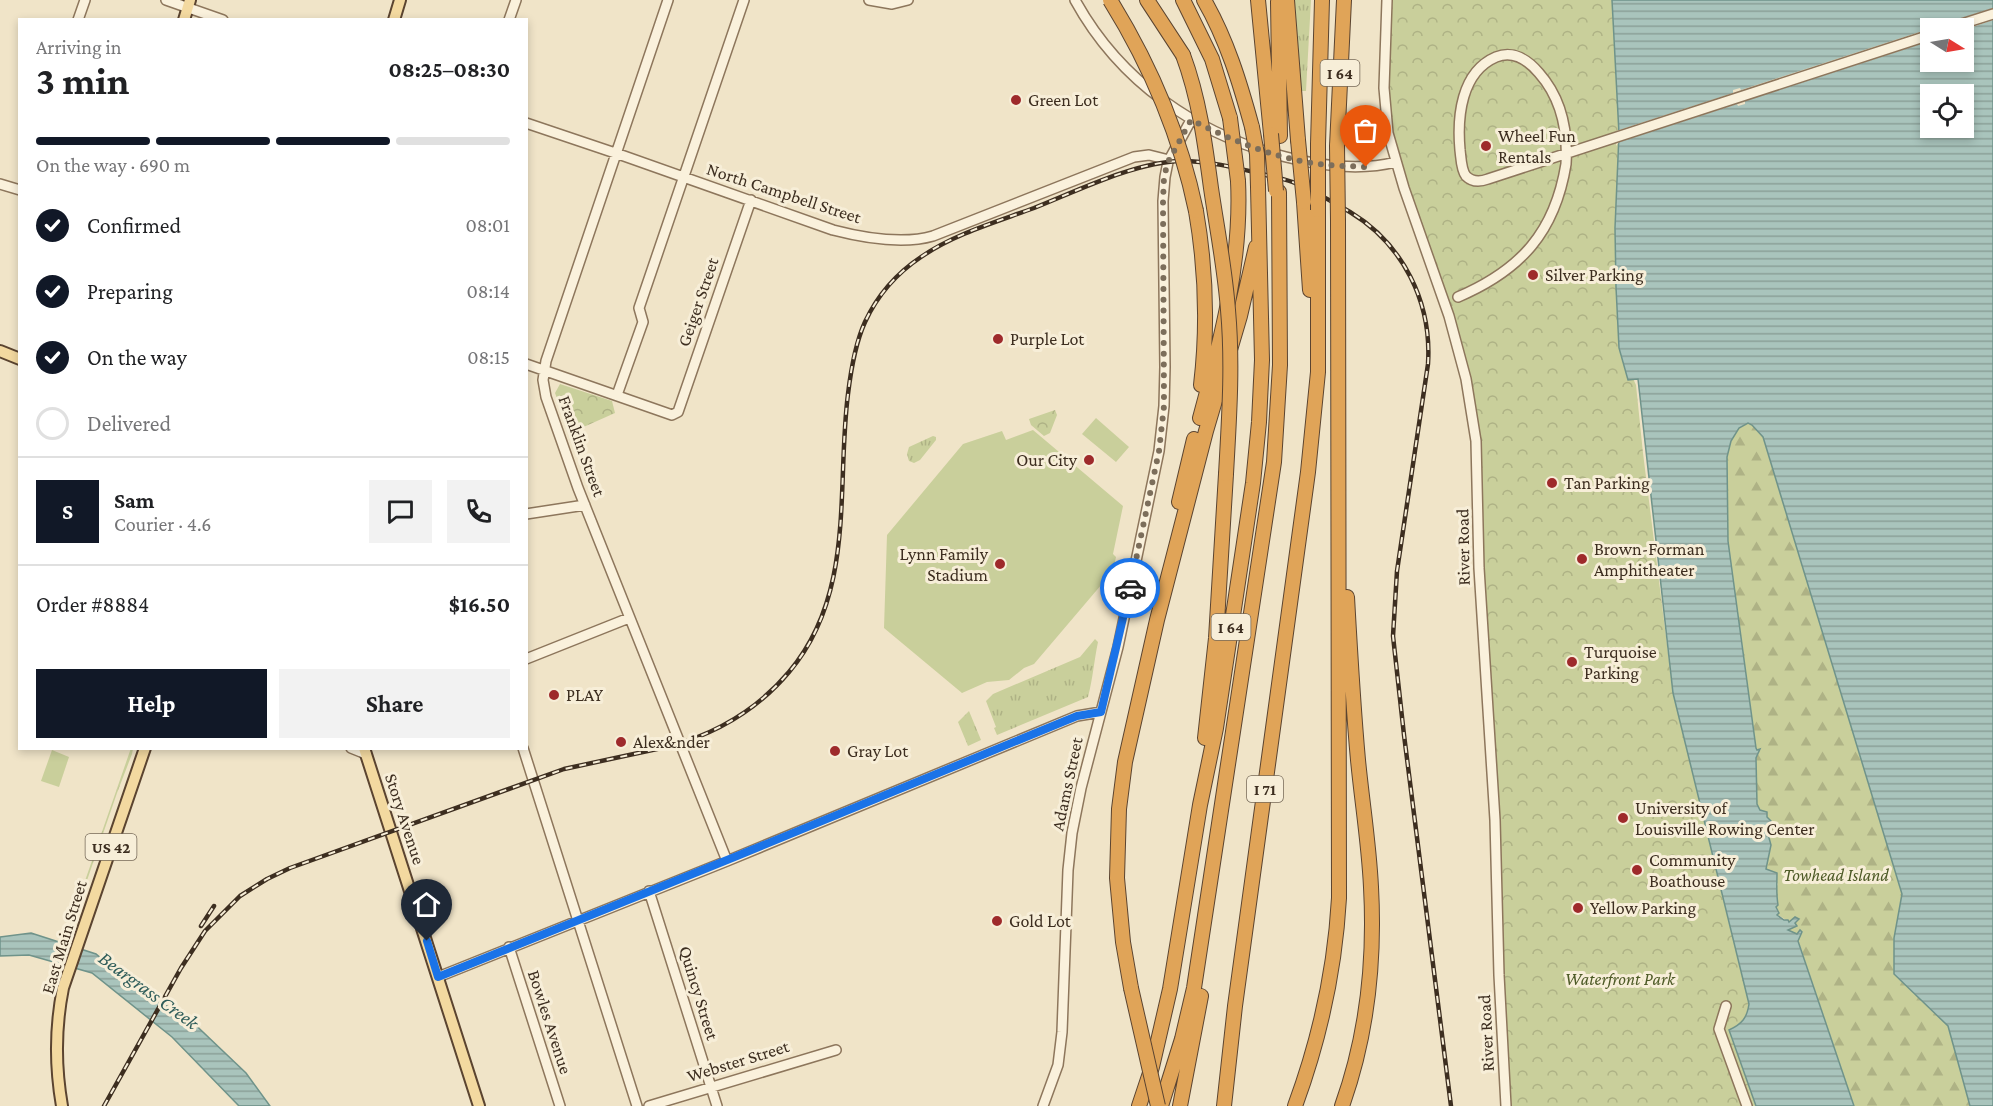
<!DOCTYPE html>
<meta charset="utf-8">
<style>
:root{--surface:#fff;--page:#f2f2f2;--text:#202124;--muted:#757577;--line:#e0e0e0;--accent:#111827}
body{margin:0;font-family:"Crimson Pro",serif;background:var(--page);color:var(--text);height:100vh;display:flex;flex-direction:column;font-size:22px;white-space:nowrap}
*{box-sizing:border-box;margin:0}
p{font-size:20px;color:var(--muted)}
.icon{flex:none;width:33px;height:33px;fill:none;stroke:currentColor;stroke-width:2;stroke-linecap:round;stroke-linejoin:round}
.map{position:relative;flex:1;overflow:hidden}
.drawer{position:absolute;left:18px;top:18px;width:510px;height:732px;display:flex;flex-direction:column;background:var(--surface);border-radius:0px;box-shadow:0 3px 9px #0003}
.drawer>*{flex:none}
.needle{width:39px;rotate:101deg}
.fabs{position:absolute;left:1920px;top:18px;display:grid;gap:12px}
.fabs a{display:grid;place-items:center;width:54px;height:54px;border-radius:0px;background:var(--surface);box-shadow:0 3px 9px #0003;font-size:30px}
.pin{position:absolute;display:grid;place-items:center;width:51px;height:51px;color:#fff;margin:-62px -26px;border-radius:50% 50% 50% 0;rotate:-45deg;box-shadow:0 0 6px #0007}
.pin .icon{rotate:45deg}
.courier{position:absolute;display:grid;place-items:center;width:60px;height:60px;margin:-30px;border:4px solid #1a73e8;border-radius:50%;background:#fff;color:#222;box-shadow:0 2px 8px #0007}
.overview em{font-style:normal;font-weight:700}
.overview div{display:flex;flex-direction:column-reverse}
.overview{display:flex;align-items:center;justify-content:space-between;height:102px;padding:0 18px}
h1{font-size:39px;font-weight:700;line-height:45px}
.bar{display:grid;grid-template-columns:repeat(4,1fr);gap:9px 6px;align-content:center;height:72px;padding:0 18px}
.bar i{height:8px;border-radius:4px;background:var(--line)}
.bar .selected{background:var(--accent)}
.bar p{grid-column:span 4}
.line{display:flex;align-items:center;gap:15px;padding:0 18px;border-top:2px solid var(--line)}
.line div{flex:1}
.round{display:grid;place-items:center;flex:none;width:63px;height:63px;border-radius:0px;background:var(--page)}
ol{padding:0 18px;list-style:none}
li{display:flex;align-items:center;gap:18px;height:66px}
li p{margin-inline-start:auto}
li .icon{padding:6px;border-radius:50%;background:var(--accent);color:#fff;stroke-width:4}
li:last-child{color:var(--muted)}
li i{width:33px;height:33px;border:3px solid var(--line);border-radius:50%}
.primary-button{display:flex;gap:12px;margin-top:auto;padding:12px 18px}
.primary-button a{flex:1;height:69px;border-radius:0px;background:var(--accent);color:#fff;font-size:24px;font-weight:700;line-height:69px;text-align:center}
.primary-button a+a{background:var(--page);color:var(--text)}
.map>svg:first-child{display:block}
</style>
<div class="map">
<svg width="1993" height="1106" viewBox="0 0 1993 1106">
<defs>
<pattern id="grass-tufts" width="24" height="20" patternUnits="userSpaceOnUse" patternTransform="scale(1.5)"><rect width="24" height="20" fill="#c9cf9b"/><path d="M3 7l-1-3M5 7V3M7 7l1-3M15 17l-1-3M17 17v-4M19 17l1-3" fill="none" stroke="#aeb285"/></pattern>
<pattern id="forest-firs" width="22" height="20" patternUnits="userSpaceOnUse" patternTransform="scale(1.5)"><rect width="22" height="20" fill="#c9cf9b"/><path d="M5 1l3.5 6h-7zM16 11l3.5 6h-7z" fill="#aeb285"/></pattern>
<pattern id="park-crowns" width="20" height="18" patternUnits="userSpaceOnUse" patternTransform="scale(1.5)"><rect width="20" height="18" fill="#c9cf9b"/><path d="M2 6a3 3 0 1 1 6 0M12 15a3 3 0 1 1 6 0" fill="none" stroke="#aeb285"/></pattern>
<pattern id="water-rules" width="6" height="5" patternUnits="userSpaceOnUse" patternTransform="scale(1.5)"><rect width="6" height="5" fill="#a9c4bc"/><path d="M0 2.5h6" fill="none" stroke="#8ba098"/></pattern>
</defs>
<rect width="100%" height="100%" fill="#f0e4c8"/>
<path fill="url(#grass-tufts)" d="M1291 0H1311L1306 91H1302L1299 81Z
M933 436 936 437V440L920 460 914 463 909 461 907 454 909 447Z
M1095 639 1098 642C1094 661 1093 678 1088 697L997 735 994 728 996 727 986 701 993 694 1080 657Z
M969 711 981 740 968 746 958 722Z
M131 748 133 749 132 754 117 793 70 930 69 927Z"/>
<path fill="url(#forest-firs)" d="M1748 423 1752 425 1763 437 1902 894 1894 938V974L1948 1026 1970 1106H1854L1798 940 1800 936 1787 930 1797 926 1795 923 1798 919 1789 922 1777 914 1779 912 1776 906 1778 905 1775 890 1778 884 1766 869 1771 845 1766 827 1771 821 1767 817V812L1760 810 1757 804 1756 758 1759 753 1756 748 1728 541 1727 457 1731 441 1739 428Z"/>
<path fill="url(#park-crowns)" d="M1388 0H1612L1619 134 1615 228 1616 287 1619 348 1636 385 1643 453 1673 693 1749 1004C1747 1019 1742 1023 1729 1030L1756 1106H1506L1476 441 1466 379 1396 162 1384 88Z
M560 384 612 401 615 413 570 433 555 393Z
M1055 410 1057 415 1050 433 1044 436 1031 425 1029 419Z"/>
<path fill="#c9cf9b" d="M1096 418 1129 447 1116 462 1082 434Z
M1033 430 1123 506 1113 554 1116 557 1113 571 1034 664 1024 668 1009 680 987 682 962 693 884 628 887 535 963 444 1002 431 1006 440Z
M52 750 69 757 59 787 41 781Z"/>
<path fill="url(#water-rules)" stroke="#6f938a" stroke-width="1.5" fill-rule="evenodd" d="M1612 0H1993V1106H1970L1948 1026 1894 974V938L1902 894 1763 437 1752 425 1748 423 1739 428 1731 441 1727 457 1728 541 1756 748 1757 750 1760 749 1756 758 1757 804 1760 810 1767 812V817L1771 821 1766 827 1771 845 1766 869 1777 873C1777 884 1776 893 1778 905L1776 907 1779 913 1777 915 1784 920H1788L1789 922 1795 917 1799 919 1795 923 1797 926 1788 930 1797 934 1800 930 1802 932 1798 941 1854 1106H1756L1729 1030C1742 1024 1747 1018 1749 1004L1673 693 1638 379 1628 380 1619 348 1616 287 1615 228 1619 134ZM1930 28H1964V62H1930ZM1930 94H1964V128H1930Z
M31 933 96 954 145 996 184 1014 246 1073 270 1106H239L172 1037 92 973 29 955 0 956V937Z"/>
<path fill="#f0e4c8" d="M1993 8V20L1964 30 1930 28V41L1745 101V104L1738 106 1737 104 1619 142 1616 146V131L1733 93V90L1740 88 1741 90 1938 26V23L1945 21 1946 23Z"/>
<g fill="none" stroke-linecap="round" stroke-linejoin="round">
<defs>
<path id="minor" d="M166 0 223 20
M668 0 546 361 543 380 546 397 578 488 727 861
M869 0 892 4 908 0
M1075 0C1120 82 1197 135 1286 157 1321 166 1360 171 1396 162
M1387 0 1384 88 1388 133 1404 188 1449 316 1466 379 1476 441 1479 568 1495 820 1499 975 1506 1106
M78 20 85 0
M509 20 516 0
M1949 28 1993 14
M526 123 624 156 833 230C864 238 902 245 933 236L1134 157 1149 155 1169 160
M0 184 20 190
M1458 297C1521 270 1555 232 1566 164 1568 131 1562 99 1539 73 1528 60 1513 50 1496 57 1461 72 1457 117 1460 150 1461 157 1461 170 1466 176 1472 182 1480 182 1488 179L1930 35
M526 364 672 415 678 412 751 200
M617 395 643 322 639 308 744 0
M526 514 585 505
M526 659 629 618
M351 748 366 754
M523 748 637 1106
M649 891 717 1106
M509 947 560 1106
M438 977 727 861 1077 716 1101 712
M1726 1006 1719 1029 1747 1106
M649 1106 836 1050
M1043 1106 1058 1065 1062 1032 1068 870 1072 833 1081 788 1118 647 1159 451 1164 406 1165 367 1163 201 1165 177 1168 162 1191 120"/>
<path id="major" d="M184 20 190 0
M394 20 400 0
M0 351 20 359
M364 748 479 1106
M62 1106C55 1066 55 1028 63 988L145 748"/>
<path id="highway" d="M1147 0 1183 55
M1183 0 1212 59 1230 118
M1204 0C1227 40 1240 83 1252 127
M1258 0 1271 134
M1287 0 1298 140
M1278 2 1280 136
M1318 144 1322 0
M1337 146 1344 0
M1304 202 1310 290
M1196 211C1206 269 1208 326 1201 385
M1200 418C1221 341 1242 261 1238 181
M1179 502 1194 439
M1205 738 1216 638 1226 474
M1131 988 1123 942 1117 878 1119 809 1125 762 1157 620 1206 431 1240 316 1256 247
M1139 1106 1152 1067 1170 989 1200 805 1216 728 1253 483 1259 422 1262 360 1258 187
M1161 1106 1182 1039 1194 988 1274 462 1280 365 1279 192
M1180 1106 1201 996
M1224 1106 1235 1006 1308 472 1318 372V210
M1295 1106C1320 1038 1335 970 1339 898L1338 221
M1342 1106C1367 1036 1375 960 1371 887 1369 844 1362 802 1358 760 1353 705 1350 651 1347 597"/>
</defs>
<use href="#minor" stroke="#8d765c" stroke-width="12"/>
<use href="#major" stroke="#5b4430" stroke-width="14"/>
<use href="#highway" stroke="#5b4430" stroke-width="16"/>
<use href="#minor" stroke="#faf1dc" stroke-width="9"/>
<use href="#major" stroke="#f3d9a0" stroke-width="10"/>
<use href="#highway" stroke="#e0a458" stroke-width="14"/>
<defs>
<path id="rail" d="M201 926 214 906
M104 1106 181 968 205 931 240 896 267 879 290 868 564 769 671 746C717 733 758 709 789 672 856 593 836 488 848 394 851 369 855 344 865 322 877 296 897 273 921 257 954 234 996 222 1034 208 1077 191 1135 162 1181 161 1210 161 1237 168 1266 175 1276 178 1286 179 1295 183 1314 191 1333 202 1350 212 1403 244 1432 302 1428 364L1397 571 1393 636 1404 735 1451 1106"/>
</defs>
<use href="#rail" stroke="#3d2e20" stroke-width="4.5"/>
<use href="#rail" stroke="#f7eed8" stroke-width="2" stroke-dasharray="7" stroke-linecap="butt"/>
<defs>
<path id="highway-bridge" d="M1110 0C1151 66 1180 134 1196 211
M1183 55C1199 98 1205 143 1211 188 1217 229 1225 269 1228 310 1233 365 1229 420 1226 474
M1230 118 1238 181
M1252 127 1257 154 1258 187
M1271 134 1276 191
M1298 140 1304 202
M1318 144V210
M1337 146 1338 221
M1131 988 1158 1106"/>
</defs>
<use href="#highway-bridge" stroke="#5b4430" stroke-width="16" stroke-linecap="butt"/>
<use href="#highway-bridge" stroke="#e0a458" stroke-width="14"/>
</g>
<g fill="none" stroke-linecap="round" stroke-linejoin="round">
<path stroke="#7c6e5b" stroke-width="6" stroke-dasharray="0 10.8" d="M1130 588 1159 451 1164 406 1163 201 1164 177 1168 162 1191 120C1232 140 1273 158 1319 164 1334 166 1350 166 1366 167"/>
<path stroke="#1a73e8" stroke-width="8" d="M427 941 438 977 737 856 1077 716 1101 712 1130 588"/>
</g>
<g fill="#9e2a2b" stroke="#f7eed8" stroke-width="2">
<circle cx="1016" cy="100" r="6"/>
<circle cx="1486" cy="146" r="6"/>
<circle cx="1533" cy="275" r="6"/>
<circle cx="998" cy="339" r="6"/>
<circle cx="1089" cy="460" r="6"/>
<circle cx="1552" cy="483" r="6"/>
<circle cx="1582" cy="559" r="6"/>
<circle cx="1000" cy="564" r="6"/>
<circle cx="1572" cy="662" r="6"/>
<circle cx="554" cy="695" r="6"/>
<circle cx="621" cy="742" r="6"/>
<circle cx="835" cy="751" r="6"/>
<circle cx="1623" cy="818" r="6"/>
<circle cx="1637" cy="870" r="6"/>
<circle cx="1578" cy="908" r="6"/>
<circle cx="997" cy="921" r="6"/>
</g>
<g text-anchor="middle" stroke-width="6" stroke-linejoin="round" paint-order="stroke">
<g fill="#f7eed8" stroke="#756857" stroke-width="1.5">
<rect x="1320.5" y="60" width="39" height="26" rx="4.5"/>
<rect x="1211.5" y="614" width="39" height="26" rx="4.5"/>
<rect x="1247" y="776" width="36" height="26" rx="4.5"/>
<rect x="85.5" y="834" width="51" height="26" rx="4.5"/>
</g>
<g font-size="16" font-weight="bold" fill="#3d2e20">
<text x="1340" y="79">I 64</text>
<text x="1231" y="633">I 64</text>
<text x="1265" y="795">I 71</text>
<text x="111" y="853">US 42</text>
</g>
<g font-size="18" fill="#3d2e20" stroke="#f7eed8" text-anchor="start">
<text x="1028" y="106">Green Lot</text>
<text x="1498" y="142">Wheel Fun<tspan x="1498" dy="21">Rentals</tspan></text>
<text x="1545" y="281">Silver Parking</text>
<text x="1010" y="345">Purple Lot</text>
<text x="1077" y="466" text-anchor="end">Our City</text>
<text x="1564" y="489">Tan Parking</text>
<text x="1594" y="555">Brown-Forman<tspan x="1594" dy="21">Amphitheater</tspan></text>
<text x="988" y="560" text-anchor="end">Lynn Family<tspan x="988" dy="21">Stadium</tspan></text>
<text x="1584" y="658">Turquoise<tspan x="1584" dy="21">Parking</tspan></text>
<text x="566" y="701">PLAY</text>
<text x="633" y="748">Alex&amp;nder</text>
<text x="847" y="757">Gray Lot</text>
<text x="1635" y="814">University of<tspan x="1635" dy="21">Louisville Rowing Center</tspan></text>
<text x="1649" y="866">Community<tspan x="1649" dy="21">Boathouse</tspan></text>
<text x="1590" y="914">Yellow Parking</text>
<text x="1009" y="927">Gold Lot</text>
</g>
<g font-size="18" fill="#3d2e20" stroke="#f7eed8">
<text transform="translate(784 193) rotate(18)" y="6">North Campbell Street</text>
<text transform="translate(698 302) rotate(-71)" y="6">Geiger Street</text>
<text transform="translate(582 446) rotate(70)" y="6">Franklin Street</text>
<text transform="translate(1463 547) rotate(-91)" y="6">River Road</text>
<text transform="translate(1067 784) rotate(-78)" y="6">Adams Street</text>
<text transform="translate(405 819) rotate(72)" y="6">Story Avenue</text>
<text transform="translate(64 937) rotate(-73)" y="6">East Main Street</text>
<text transform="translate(699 993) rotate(73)" y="6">Quincy Street</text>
<text transform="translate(550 1022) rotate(72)" y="6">Bowles Avenue</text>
<text transform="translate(1486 1033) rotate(-93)" y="6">River Road</text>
<text transform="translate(738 1061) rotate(-17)" y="6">Webster Street</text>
</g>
<g font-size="18" font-style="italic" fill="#4d5a26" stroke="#f7eed8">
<text x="1836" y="881">Towhead Island</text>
<text x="1620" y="985">Waterfront Park</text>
</g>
<g font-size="20" font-style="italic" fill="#2f5d5a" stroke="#f7eed8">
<text transform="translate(149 990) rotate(36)" y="7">Beargrass Creek</text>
</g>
</g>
</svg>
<div class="fabs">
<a><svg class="needle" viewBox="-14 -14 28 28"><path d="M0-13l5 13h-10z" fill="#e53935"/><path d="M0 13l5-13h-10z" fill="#757577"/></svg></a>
<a><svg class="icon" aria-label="locate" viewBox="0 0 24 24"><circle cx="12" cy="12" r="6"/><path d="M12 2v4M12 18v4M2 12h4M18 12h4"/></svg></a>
</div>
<div class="pin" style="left:1366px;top:167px;background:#ea580c"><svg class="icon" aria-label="bag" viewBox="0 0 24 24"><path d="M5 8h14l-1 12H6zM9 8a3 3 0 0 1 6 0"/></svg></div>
<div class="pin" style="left:427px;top:941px;background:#1f2937"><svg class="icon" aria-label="home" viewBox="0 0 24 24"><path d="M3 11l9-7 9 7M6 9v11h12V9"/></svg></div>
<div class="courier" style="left:1130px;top:588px"><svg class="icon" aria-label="car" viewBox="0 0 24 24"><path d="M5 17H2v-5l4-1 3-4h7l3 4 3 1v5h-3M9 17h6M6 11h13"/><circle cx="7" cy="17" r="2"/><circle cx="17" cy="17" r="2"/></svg></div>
<section class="drawer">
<div class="overview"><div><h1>3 min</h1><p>Arriving in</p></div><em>08:25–08:30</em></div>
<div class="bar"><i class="selected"></i><i class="selected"></i><i class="selected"></i><i></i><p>On the way · 690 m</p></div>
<ol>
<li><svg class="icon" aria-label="check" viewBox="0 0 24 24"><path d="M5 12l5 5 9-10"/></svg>Confirmed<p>08:01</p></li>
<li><svg class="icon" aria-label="check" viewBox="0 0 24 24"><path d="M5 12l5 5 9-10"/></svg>Preparing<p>08:14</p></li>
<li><svg class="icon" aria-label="check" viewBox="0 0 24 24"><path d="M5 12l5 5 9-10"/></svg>On the way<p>08:15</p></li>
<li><i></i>Delivered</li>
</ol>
<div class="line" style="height:108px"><b class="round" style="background:var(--accent);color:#fff">S</b><div><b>Sam</b><p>Courier · 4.6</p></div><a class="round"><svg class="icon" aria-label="chat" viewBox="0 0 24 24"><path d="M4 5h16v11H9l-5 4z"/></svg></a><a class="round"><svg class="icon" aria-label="phone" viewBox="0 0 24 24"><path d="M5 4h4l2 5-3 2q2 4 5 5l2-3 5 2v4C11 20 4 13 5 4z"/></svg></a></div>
<div class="line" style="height:78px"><div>Order #8884</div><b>$16.50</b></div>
<div class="primary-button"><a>Help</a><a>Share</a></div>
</section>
</div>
